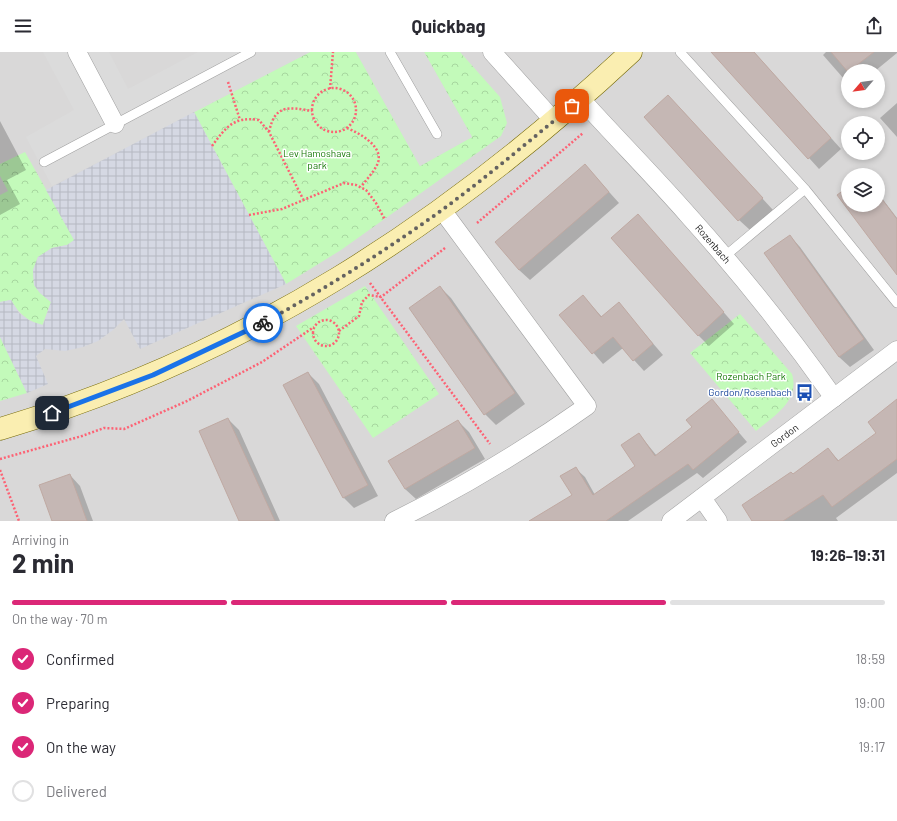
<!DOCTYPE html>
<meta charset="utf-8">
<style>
:root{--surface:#fff;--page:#f7f7f7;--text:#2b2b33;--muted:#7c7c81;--line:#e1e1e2;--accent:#db2777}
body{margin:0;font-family:Barlow,sans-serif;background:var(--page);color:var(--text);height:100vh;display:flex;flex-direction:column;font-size:15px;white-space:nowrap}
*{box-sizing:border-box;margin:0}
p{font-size:13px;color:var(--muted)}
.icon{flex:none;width:22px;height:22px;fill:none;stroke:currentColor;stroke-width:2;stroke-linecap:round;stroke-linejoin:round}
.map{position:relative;height:469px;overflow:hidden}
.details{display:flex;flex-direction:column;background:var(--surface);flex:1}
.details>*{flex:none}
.needle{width:26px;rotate:242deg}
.controls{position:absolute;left:841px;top:12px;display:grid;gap:8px}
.controls a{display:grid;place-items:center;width:44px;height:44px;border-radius:50%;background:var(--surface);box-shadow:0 2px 6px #0003;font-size:20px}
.pin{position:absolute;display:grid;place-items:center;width:34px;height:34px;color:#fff;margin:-17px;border-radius:8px;box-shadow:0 2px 6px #0006}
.courier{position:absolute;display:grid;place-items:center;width:40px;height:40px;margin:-20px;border:3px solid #1a73e8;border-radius:50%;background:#fff;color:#222;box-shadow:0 1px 5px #0007}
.summary em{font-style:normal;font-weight:700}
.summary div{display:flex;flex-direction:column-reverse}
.summary{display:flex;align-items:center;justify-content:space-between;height:68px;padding:0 12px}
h1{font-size:26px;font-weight:700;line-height:30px}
.bar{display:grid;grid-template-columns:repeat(4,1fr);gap:6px 4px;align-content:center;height:48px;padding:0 12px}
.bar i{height:5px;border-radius:3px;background:var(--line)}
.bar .on{background:var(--accent)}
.bar p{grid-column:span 4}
ol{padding:0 12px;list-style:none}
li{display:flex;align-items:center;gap:12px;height:44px}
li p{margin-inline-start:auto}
li .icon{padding:4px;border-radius:50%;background:var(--accent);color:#fff;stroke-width:4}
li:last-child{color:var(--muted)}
li i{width:22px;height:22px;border:2px solid var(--line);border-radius:50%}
header{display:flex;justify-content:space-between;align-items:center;height:52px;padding:0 12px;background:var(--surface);font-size:18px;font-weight:700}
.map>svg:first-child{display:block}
</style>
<header><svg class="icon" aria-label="menu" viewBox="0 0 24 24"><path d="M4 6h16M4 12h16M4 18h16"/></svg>Quickbag<svg class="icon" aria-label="share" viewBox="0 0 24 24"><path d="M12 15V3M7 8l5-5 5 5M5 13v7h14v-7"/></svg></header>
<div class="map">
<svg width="897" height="469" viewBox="0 0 897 469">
<defs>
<pattern id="park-crowns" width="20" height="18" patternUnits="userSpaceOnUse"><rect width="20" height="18" fill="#c3faba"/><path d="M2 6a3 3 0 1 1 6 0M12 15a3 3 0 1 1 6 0" fill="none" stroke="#a7d69f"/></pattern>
<pattern id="plaza-grid" width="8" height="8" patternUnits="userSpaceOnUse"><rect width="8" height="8" fill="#d5d8e3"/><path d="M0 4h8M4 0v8" fill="none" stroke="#b6b9c2"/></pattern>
</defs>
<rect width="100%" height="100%" fill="#ede6e0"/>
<path fill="#d9d8d8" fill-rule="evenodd" d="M0 0H897V469H0ZM848 19H878V49H848ZM848 71H878V101H848ZM848 123H878V153H848Z"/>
<path fill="url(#park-crowns)" d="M310 0H356L420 114 472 85 424 0H460L500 45 507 71 501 84 341 198 286 232 194 60Z
M25 100 75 189 67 193 52 196 38 205 33 218 34 233 40 241 51 250 42 274C26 267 20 263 11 248L0 250V143L8 139 0 124V112Z
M365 234 439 342 373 386 296 274Z
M740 262 792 322C800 349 774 364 756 379L690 301Z
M0 285 27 341 0 349Z"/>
<path fill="#dbdbdb" d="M43 0H109L128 37 198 0H310L52 134 26 85 74 58Z
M356 0H424L472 85 420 114Z"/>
<path fill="url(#plaza-grid)" d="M194 60 286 232 140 297 124 267 113 278 98 289 83 295 65 299 45 297 36 304 48 332 27 341 0 285V250L11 248 19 261 30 269 43 273 51 250 40 241 34 233 33 218 38 205 52 196 67 193 74 188 46 138Z"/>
<path fill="#0003" d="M715 0H754L841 97 819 117 714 1Z
M826 0H897V1L875 19H848V24L844 27 823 3Z
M897 51V85L880 66Z
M679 55 773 158 750 178 739 168Z
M0 69 26 118 7 128 20 152 0 163Z
M585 113 619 151 530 228 519 218Z
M848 136V153H878V141L897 166V221L838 143Z
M648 174 734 272 709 294 698 283Z
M790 184 800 195 874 298 850 315 839 305Z
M440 235 451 246 525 352 496 373 485 362Z
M583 244 602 265 619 252 663 303 644 319 623 296 603 312 561 263Z
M308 321 319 332 378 444 354 456 343 445Z
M897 348V421L836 466 838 469H754L793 423 828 397 840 410 878 381Z
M712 349 747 390 703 426 697 421 628 469H531L573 444 575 416 585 425 595 443 637 414 639 382 657 404 694 375Z
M228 367 239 378 280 469H240Z
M458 369 469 380 485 407 416 447 405 437Z
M70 423 80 434 93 469H53Z"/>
<path fill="#c5b7b4" stroke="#bfa9a2" d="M711 0H754L831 86 808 107Z
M831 0H874L848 20Z
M668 43 763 146 738 169 644 65Z
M585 112 609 140 519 218 495 190Z
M848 135V153H878V142L897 167V223L837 143Z
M638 162 724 260 698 284 611 186Z
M790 183 864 287 839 305 764 201Z
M440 234 515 341 484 363 409 256Z
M583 243 601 265 619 250 653 292 633 309 613 285 592 302 559 263Z
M308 320 368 433 343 446 283 333Z
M712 347 739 380 693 418 688 412 606 469H529L572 443 560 424 576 415 593 443 635 414 621 393 639 381 655 404 692 375 686 368Z
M897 347V407L832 455 823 443 783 469H752L742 453 791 420 793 422 828 396 838 409 876 381 868 370Z
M228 366 275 469H239L199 379Z
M458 368 475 396 405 437 388 409Z
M70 422 87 469H52L39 433Z"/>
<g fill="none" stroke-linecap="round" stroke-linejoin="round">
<defs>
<path id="lane" d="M390 0 437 82
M680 0 805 137 897 251
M44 110 251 0
M724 205 805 137"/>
<g id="street">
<path d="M77 0 115 72"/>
<path d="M492 0 554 69"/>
<path id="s1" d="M581 47C616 86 653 123 688 163 740 221 789 282 834 346"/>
<path d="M702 446 718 469"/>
<path d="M394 469C462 436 526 397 587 354L442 158"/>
<path id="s2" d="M671 469 897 298"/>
</g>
<path id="secondary" d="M0 377C245 304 446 173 631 0"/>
</defs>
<use href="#lane" stroke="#9f9f9f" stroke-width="10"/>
<use href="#street" stroke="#9f9f9f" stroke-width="19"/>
<use href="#secondary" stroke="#726602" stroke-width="23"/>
<path stroke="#fd6274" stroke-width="2.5" stroke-dasharray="2 2" stroke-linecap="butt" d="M228 30 240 68
M312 58a22 22 0 1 1 44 0a22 22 0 1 1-44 0Z
M330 37 333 0
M347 76C359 81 386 95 377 113 373 121 366 128 361 135
M269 80C275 52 288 55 312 59
M212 94C226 75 234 64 259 68L269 80 303 147
M249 163 282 157 344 131 356 133 366 138 376 151 385 168
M477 171 583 81
M370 231 490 392
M313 281a13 13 0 1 1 26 0a13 13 0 1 1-26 0Z
M339 279 359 264 362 250 369 243 381 245 445 196
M0 407 82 384 104 376 124 377 187 349 262 310 314 275
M0 418 19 469"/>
<use href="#lane" stroke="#fff" stroke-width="9"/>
<use href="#street" stroke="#fff" stroke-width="18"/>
<use href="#secondary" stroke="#faeeb1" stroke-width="22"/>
</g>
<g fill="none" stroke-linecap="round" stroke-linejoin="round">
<path stroke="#646260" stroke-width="4" stroke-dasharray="0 7.2" d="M263 271C325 237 385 199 442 158 487 125 529 89 572 54"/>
<path stroke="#1a73e8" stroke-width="5" d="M52 361 153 323 263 271"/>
</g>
<defs>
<symbol id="bus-bare" viewBox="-9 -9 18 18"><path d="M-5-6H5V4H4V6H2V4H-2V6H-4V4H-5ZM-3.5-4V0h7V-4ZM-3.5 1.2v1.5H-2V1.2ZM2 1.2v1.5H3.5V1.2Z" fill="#1a4fb4" stroke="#fff" stroke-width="2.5" paint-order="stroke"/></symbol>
</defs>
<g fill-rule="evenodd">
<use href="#bus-bare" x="792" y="328" width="25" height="25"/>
</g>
<g text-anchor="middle" stroke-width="3" stroke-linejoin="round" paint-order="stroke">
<g font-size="10" fill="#187a09" stroke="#fff">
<text x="317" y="105">Lev Hamoshava<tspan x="317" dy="12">park</tspan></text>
<text x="751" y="328">Rozenbach Park</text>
</g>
<g font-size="10" fill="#1b1b1b" stroke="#fff">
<text dy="4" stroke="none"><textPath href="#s1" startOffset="196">Rozenbach</textPath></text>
<text dy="4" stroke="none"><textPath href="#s2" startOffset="142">Gordon</textPath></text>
</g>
<g font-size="10" fill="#164399" stroke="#fff" text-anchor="end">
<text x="792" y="344">Gordon/Rosenbach</text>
</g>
</g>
</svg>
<div class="controls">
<a><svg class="needle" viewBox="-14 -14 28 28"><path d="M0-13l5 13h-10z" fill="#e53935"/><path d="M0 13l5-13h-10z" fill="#7c7c81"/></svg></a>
<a><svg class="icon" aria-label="locate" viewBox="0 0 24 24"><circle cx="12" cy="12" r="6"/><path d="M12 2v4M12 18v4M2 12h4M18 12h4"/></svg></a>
<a><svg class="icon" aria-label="layers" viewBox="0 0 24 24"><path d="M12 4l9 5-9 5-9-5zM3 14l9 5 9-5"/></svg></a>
</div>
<div class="pin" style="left:572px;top:54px;background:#ea580c"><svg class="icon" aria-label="bag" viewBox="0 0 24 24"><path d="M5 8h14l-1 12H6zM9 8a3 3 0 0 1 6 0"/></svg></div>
<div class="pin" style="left:52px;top:361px;background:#1f2937"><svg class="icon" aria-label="home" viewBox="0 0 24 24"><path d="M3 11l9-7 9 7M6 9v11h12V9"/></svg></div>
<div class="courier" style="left:263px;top:271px"><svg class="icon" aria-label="bike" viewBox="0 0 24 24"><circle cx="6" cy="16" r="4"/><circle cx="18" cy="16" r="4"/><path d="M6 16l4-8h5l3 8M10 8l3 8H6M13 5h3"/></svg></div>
</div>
<section class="details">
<div class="summary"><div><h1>2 min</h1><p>Arriving in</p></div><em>19:26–19:31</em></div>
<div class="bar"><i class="on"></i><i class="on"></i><i class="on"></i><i></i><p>On the way · 70 m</p></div>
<ol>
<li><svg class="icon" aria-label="check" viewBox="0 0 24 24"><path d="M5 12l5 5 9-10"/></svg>Confirmed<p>18:59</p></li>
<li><svg class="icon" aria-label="check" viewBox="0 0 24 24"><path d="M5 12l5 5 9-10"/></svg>Preparing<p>19:00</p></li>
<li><svg class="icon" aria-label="check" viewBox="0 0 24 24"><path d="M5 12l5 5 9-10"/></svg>On the way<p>19:17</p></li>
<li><i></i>Delivered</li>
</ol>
</section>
